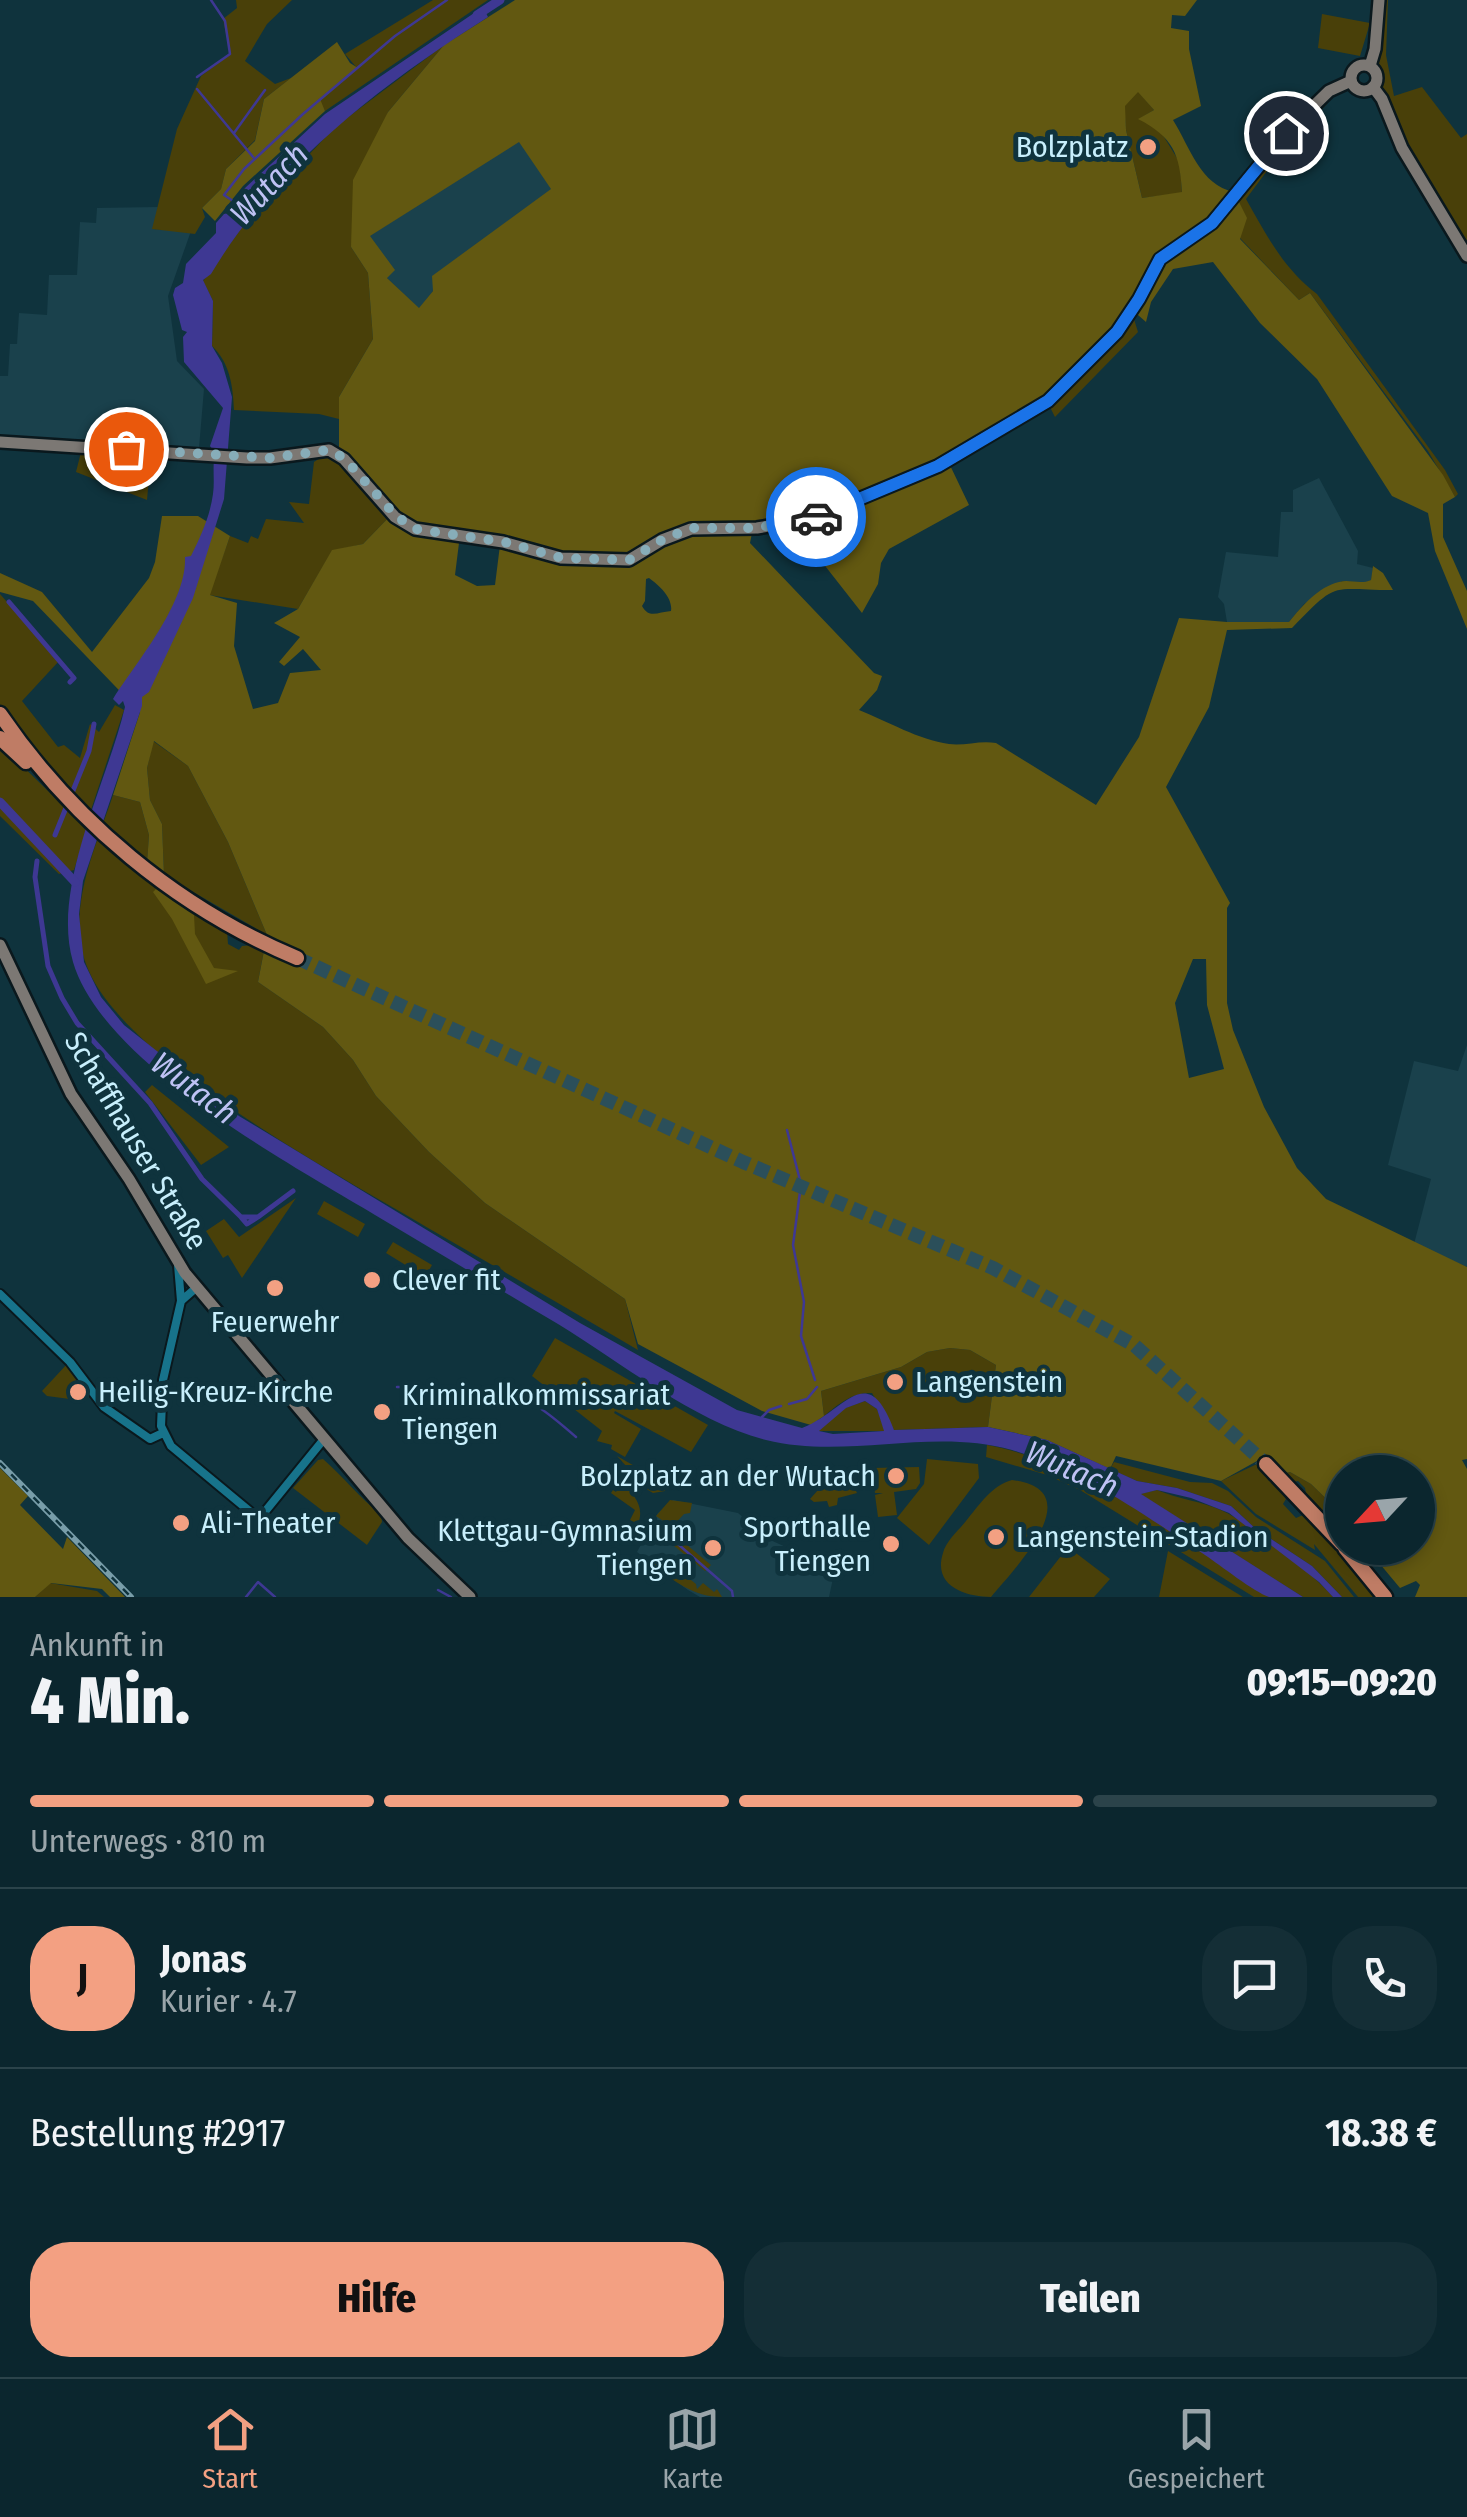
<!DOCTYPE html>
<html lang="de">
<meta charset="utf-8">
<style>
:root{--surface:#0b262e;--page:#142e36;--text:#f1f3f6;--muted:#9aa5aa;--line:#2b434a;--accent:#f3a082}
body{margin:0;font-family:"Fira Sans Condensed",sans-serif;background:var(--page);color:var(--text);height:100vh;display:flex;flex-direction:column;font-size:38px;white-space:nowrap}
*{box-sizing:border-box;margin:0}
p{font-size:32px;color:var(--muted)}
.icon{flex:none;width:55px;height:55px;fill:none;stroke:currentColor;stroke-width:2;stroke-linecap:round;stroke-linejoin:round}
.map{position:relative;height:1597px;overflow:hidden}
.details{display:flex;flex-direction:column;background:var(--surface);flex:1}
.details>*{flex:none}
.needle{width:65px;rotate:244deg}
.tools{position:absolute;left:1325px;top:1455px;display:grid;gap:20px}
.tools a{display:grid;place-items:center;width:110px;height:110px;border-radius:50%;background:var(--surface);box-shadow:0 5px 15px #0003,0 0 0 2px var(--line);font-size:50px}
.pin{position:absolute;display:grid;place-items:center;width:85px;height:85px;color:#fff;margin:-42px;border:5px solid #fff;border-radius:50%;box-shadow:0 2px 10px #0007}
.courier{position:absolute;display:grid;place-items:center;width:100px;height:100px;margin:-50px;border:8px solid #1a73e8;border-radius:50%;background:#fff;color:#222;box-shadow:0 2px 12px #0007}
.summary em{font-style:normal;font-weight:800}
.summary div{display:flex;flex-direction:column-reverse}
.summary{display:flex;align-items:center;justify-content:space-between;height:170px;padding:0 30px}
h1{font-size:65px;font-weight:800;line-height:75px}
.bar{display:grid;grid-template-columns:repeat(4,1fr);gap:15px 10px;align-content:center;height:120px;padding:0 30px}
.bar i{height:12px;border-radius:8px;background:var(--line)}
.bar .on{background:var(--accent)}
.bar p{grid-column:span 4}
.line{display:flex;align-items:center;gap:25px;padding:0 30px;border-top:2px solid var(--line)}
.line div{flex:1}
.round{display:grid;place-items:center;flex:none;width:105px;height:105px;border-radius:40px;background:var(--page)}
.cta{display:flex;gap:20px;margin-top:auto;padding:20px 30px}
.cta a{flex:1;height:115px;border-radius:40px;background:var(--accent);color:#111;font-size:40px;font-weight:800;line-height:115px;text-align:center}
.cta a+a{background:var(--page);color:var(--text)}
.tabs{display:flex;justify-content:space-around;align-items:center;height:140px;border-top:2px solid var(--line);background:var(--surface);font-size:28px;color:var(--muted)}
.tabs a{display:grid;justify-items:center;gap:5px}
.tabs .on{color:var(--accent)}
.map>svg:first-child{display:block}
</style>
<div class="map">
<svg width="1467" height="1597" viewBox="0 0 1467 1597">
<rect width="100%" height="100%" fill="#0f333d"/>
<path fill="#1a414c" d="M519 141 552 189 433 276V291L419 309 387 278 369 236Z
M158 207 153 229 191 231 168 296 177 361 204 389 199 448 0 436V376H8L10 344H17L19 313 47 315 49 275H77L80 222 96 223 97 208Z
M1319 478 1358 551 1357 564 1373 568 1371 580 1365 583 1342 581 1304 604 1289 622H1227L1224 604 1218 597 1226 552 1278 557 1281 512H1293V490Z
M1467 1045V1267L1414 1244 1431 1179 1388 1165 1414 1061 1458 1071Z
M673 1500 738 1513 768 1539 835 1569 829 1597H700L688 1590 637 1552 658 1513Z"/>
<path fill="#494009" d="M236 0H292L267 24 245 61 275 84 291 78 264 99 255 140 226 169 221 189 202 208 205 217 195 234 152 229 177 129 201 76 230 54 223 19 237 8Z
M433 0H488L325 111 319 100 357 68 345 54Z
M1383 0H1388L1386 55 1394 96 1422 87 1461 138 1467 134V248C1433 193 1388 134 1377 69 1374 52 1381 19 1383 0Z
M1322 14 1370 23 1360 56 1318 48Z
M444 45 388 112 351 247 368 273 373 339 339 397V419L319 414 234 410C233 386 230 363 212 346L213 301 203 281 248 219 335 127Z
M1138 91 1154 110 1139 119H1153L1180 163 1182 193 1142 198 1126 130 1124 105Z
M1322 103 1327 104 1303 127 1311 139 1282 151 1246 199C1267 236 1283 268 1317 294L1445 470 1458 494 1455 497 1428 451 1310 293 1299 300 1240 238 1238 199 1290 134Z
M1133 316 1138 332 1055 417 1049 405Z
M81 452 151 457 147 500 76 472Z
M326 454 335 456 392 514 363 544 332 551 298 609 209 595 230 536 248 543 251 536 258 539 266 519 304 523 289 502 309 504 314 462Z
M0 594 59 661 22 701 58 747 64 745 80 758 90 724 99 732 115 705 124 710 90 813 15 730 0 707Z
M153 741 188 766 228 842 267 935 164 875 162 824 150 800 147 768Z
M0 744 87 829 74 870 59 874 0 816Z
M113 795 140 802 149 835 146 879 227 930 228 944 239 950 242 946 253 945 264 950 258 982 323 1027 353 1060 376 1096 429 1152 485 1203 625 1299 638 1350C570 1310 503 1271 435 1232 346 1179 120 1060 86 964 66 909 96 846 113 795Z
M152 1085 229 1147 201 1165 145 1092Z
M296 1198 242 1278 228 1255 223 1258 206 1231 224 1219 239 1237Z
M324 1201 365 1224 358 1237 317 1214Z
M393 1242 432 1265 425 1277 386 1253Z
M555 1338 708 1425 691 1452 615 1411 614 1413 641 1429 625 1457 611 1449 612 1445 597 1441 602 1431 532 1376Z
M950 1348 970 1350 996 1365 988 1427 894 1430 872 1393C852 1392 839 1404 824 1416L821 1391 901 1367 927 1352Z
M68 1363 89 1397 85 1401 47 1396 42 1391Z
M865 1401 877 1409 885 1431H818L845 1408Z
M987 1445C1093 1465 1181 1539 1270 1597H1254L1080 1490 1047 1475 986 1457Z
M617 1456 666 1484 665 1491 653 1493 648 1490Z
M323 1459C344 1477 359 1498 381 1514L382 1522 367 1545 293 1488 318 1460Z
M927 1459 978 1464 979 1478 929 1545 897 1518 924 1484Z
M1114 1462 1190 1482 1212 1483 1228 1491 1256 1517 1325 1561 1354 1597H1342L1312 1566 1256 1529 1231 1506 1177 1488 1137 1481 1110 1469Z
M1257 1464 1269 1481 1273 1480 1286 1499 1283 1504 1296 1518 1303 1515 1310 1517 1379 1597H1358L1314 1544 1315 1550 1256 1514 1221 1481Z
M919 1467 920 1483 916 1489 894 1492 897 1515 878 1517 875 1495 883 1493H875L872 1468Z
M825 1470 833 1473 838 1471 843 1476 849 1471 852 1475 849 1479 859 1483 855 1489 857 1493 838 1498 837 1505 829 1507 827 1501 814 1502 810 1499 826 1481 821 1477Z
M1290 1472 1311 1484 1342 1514V1540L1308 1504 1305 1488 1298 1481 1290 1483 1282 1474Z
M1012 1480C1093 1490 1013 1570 991 1597 967 1597 932 1587 943 1553 946 1541 958 1531 966 1521 980 1504 991 1486 1012 1480Z
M622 1482C634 1495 645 1506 638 1524L630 1520 635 1510 611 1493 613 1490 616 1492Z
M1157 1490C1178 1499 1201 1501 1223 1511 1248 1522 1316 1576 1333 1597H1303L1140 1494Z
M670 1500 692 1503 690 1513 684 1514 672 1527 656 1516Z
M675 1535 711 1565 705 1571 668 1541Z
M1068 1547 1110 1579 1094 1597H1029Z
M1168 1551 1243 1597H1159Z
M658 1554 696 1584 697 1589 703 1583 714 1592 717 1589 722 1597C693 1597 675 1581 651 1564Z
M50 1583 97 1591 104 1597H35Z"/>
<path fill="#625811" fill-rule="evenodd" d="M515 0H1197L1185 16 1172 15 1171 28 1189 31V49L1201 106 1173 120C1190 147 1200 185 1234 192L1247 218 1240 239 1299 300 1310 293 1443 475 1455 497 1443 504V537L1467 591V629L1435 551 1428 513 1392 496 1317 379 1260 323 1213 262 1173 269 1151 302 1146 322 1130 308 1118 325 1053 392 947 459 969 505 889 549 881 563 878 584 862 613 804 539 799 524 752 533 750 543 874 673 882 676 877 690 859 710C887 721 919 740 949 744 965 746 980 740 996 743L1096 805 1139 737 1179 618 1227 622H1289C1302 606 1318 587 1339 582 1350 579 1360 585 1371 580L1373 566 1383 573 1393 590C1330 590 1339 579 1292 628L1227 630 1209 707 1166 787 1230 903 1227 908V1003L1233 1030 1264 1107 1297 1168 1326 1199 1467 1267V1459L1462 1460 1467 1469V1597H1415L1420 1585 1416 1581 1400 1588 1375 1558 1371 1548H1418V1472H1342V1514L1311 1484 1290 1472 1282 1474 1266 1456 1221 1481 1116 1456 1110 1469 1047 1440 988 1427 996 1365 970 1350 950 1348 927 1352 901 1367 821 1391 824 1416 811 1425 762 1411 638 1344 625 1299 485 1203 429 1152 376 1096 353 1060 323 1027 258 982 267 935 228 842 188 766 154 741 147 768 150 800 162 824 164 875 147 863 149 835 140 802 113 795 140 712 33 601 0 592V573L42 592 92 652 149 578 155 562 162 516H198L230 536 210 595 237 603 234 646 253 709 278 703 290 673 321 670 303 649 284 666 279 662 300 637 274 623 298 609 332 550 363 544 392 514 339 459V397L373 339 368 273 351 247 353 180 388 112 444 45ZM1138 92 1154 110 1138 119C1173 137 1180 154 1182 192L1142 198 1126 130 1125 106ZM519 142 551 189 432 276 433 291 419 308 387 278 395 270 370 236ZM442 530 501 537 495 585 477 586 455 575 459 543ZM649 578C660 586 673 598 671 611 658 612 649 619 642 606L645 601 646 579ZM1193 959H1206L1207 1005 1224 1069 1189 1078 1175 1003Z
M337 42 350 63 358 68 320 99 325 111 243 186 215 221 202 208 221 189 226 169 255 141 264 99Z
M156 889 194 915 195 934 214 968 238 971 206 984 172 919 153 892Z
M0 1468 28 1496 20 1505 63 1549 67 1537 125 1597H110L102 1589 51 1583 35 1597H0Z"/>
<path fill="#3e3893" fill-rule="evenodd" d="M483 7 488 17C382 84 276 165 211 274L203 280 213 301 212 346 222 363 232 397 224 499 193 598 149 692 142 697V706L83 881 79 914 84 962 101 997 124 1025 239 1116 580 1323 737 1410 802 1428C845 1412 867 1358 894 1430L988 1427 1047 1440 1137 1481 1177 1488 1231 1506 1256 1529 1312 1566 1342 1597H1333L1319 1582 1229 1513 1191 1498 1157 1490 1141 1494 1303 1597C1294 1597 1279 1597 1269 1597 1254 1592 1220 1565 1205 1555 1143 1514 1084 1471 1012 1450 931 1427 847 1460 766 1440 695 1422 620 1362 558 1324 497 1288 436 1251 375 1215 288 1163 102 1062 73 962 51 887 107 783 125 707L123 701 119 705 113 699C137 661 187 603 185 557L191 556C201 536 210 516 213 494 215 480 212 467 215 453L210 446 223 408 184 362 183 337 187 332 182 330 173 295 175 288 183 283 186 264 216 233V223L224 214 236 211 239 197 245 188 325 114ZM865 1401 877 1409 884 1431 833 1434 819 1431 846 1408Z"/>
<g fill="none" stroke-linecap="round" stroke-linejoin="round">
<path stroke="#3e3893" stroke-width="2.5" d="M197 77 230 54 225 21 211 0
M197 89 253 157
M234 133 265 90
M236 203 224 195 244 169 303 114 395 36 447 0
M787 1130 801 1184 793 1245 804 1302 801 1336 815 1380
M397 1387 481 1388
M493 1390C526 1393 552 1416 576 1437
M789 1404 807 1399 817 1387
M762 1417 769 1410 781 1406
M656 1525 732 1591 733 1597
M438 1590 451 1597
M246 1597 258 1582 275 1597"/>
<path stroke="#3e3893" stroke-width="5" d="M9 602 74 678 70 682
M55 835 89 751 94 724
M37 861 35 877 48 966 62 998 77 1023 150 1103 202 1179 241 1217H258L293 1191
M241 1217 247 1224 258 1217"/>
<path stroke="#3e3893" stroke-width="9" d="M477 15 500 0
M0 802 75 882"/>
<path stroke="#2b4f5a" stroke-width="14" stroke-dasharray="14 7" stroke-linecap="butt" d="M297 958 743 1162 993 1268 1134 1345 1266 1464"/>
<defs>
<path id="minor" d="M178 1265 181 1301
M197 1287 181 1301 163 1380 161 1426 171 1446 259 1519 324 1439
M0 1294 70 1362 104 1407 150 1439 163 1433"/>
<path id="major" d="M1351 78a13 13 0 1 1 26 0a13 13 0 1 1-26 0Z
M1370 66 1375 49 1379 0
M1373 87 1382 99 1402 148 1467 256
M0 442 247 458H270L329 450 344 459 395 517 415 529 503 542 561 558 629 560 662 540 691 529 757 528 811 519 938 466 1048 401 1117 332 1139 299 1160 259 1212 223 1286 133 1329 91 1351 81
M0 945 71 1094 129 1179 185 1273 408 1538 470 1597"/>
<path id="highway" d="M0 714C73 821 177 908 297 958
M0 738 26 762
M1266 1464 1342 1544
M1345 1548 1385 1597"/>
</defs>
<use href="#minor" stroke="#0a181d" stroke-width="12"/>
<use href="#major" stroke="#0a181d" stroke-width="16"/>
<use href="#highway" stroke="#0a181d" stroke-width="19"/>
<use href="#minor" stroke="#17738b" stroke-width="8"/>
<use href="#major" stroke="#7c7874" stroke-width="11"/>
<use href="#highway" stroke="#bf7c65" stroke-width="14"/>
<defs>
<path id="rail" d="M0 1463 131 1597"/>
</defs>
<use href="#rail" stroke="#789da9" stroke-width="6"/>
<use href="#rail" stroke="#0f333d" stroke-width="2.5" stroke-dasharray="8" stroke-linecap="butt"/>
</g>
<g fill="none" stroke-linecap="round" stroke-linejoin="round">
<path stroke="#87adb9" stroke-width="10" stroke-dasharray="0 18" d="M126 449 270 458 329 450 344 458 396 516 415 529 504 542 562 558 629 560 662 540 691 528H756L816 517"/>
<path stroke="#1a73e8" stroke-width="12" d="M816 517 938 466 1048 401 1117 332 1139 299 1160 259 1212 223 1286 133"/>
</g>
<g fill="#f3a082" stroke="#0f333d" stroke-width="4">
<circle cx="1148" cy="147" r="10"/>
<circle cx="372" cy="1280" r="10"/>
<circle cx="275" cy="1288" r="10"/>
<circle cx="895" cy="1382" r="10"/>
<circle cx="78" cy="1392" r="10"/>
<circle cx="382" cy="1412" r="10"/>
<circle cx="896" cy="1476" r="10"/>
<circle cx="181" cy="1523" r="10"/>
<circle cx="996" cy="1537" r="10"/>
<circle cx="891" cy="1544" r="10"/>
<circle cx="713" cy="1548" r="10"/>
</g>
<g text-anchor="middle" stroke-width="10" stroke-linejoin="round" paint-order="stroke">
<g font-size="30" fill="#c8effc" stroke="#0f333d" text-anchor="start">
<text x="1128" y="157" text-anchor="end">Bolzplatz</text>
<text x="392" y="1290">Clever fit</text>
<text x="275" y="1332" text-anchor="middle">Feuerwehr</text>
<text x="915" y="1392">Langenstein</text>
<text x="98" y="1402">Heilig-Kreuz-Kirche</text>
<text x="402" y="1405">Kriminalkommissariat<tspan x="402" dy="34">Tiengen</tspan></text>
<text x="876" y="1486" text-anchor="end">Bolzplatz an der Wutach</text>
<text x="201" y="1533">Ali-Theater</text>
<text x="871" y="1537" text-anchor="end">Sporthalle<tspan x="871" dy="34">Tiengen</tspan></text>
<text x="693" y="1541" text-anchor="end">Klettgau-Gymnasium<tspan x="693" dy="34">Tiengen</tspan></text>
<text x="1016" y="1547">Langenstein-Stadion</text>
</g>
<g font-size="30" fill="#c8effc" stroke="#0f333d">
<text transform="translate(136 1141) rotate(59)" y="10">Schaffhauser Straße</text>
</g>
<g font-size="32" font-style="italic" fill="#bec2f4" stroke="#0f333d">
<text transform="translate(269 184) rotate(-47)" y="11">Wutach</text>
<text transform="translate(194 1088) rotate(37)" y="11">Wutach</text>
<text transform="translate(1072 1469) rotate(23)" y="11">Wutach</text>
</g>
</g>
</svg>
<div class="tools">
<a><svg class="needle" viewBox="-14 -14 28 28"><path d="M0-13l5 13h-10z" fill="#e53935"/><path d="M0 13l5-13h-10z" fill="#9aa5aa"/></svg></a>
</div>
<div class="pin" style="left:126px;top:449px;background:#ea580c"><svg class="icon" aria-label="bag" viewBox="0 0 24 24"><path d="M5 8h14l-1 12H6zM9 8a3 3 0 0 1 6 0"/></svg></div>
<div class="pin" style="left:1286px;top:133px;background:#1f2937"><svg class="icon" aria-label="home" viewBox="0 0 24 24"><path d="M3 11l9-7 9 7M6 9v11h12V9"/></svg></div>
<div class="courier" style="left:816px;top:517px"><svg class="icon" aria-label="car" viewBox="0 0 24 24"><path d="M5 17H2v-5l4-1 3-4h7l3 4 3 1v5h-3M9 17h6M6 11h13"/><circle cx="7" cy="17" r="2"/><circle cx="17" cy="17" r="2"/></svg></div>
</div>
<section class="details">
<div class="summary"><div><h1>4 Min.</h1><p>Ankunft in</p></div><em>09:15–09:20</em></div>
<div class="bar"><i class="on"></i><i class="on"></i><i class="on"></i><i></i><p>Unterwegs · 810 m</p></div>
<div class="line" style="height:180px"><b class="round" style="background:var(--accent);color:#111">J</b><div><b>Jonas</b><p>Kurier · 4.7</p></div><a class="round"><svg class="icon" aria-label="chat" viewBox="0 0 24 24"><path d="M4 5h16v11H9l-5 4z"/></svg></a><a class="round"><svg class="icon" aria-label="phone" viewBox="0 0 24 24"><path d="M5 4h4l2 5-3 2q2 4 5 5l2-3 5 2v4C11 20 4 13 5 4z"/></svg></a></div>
<div class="line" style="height:130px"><div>Bestellung #2917</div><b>18.38 €</b></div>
<div class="cta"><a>Hilfe</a><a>Teilen</a></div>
</section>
<nav class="tabs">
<a class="on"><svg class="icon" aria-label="home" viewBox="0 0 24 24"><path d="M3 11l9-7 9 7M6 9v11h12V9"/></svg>Start</a>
<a><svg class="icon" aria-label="map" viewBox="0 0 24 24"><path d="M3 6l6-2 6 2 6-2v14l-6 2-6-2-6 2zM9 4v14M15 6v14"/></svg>Karte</a>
<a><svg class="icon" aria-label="saved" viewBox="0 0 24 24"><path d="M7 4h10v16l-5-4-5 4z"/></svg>Gespeichert</a>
</nav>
